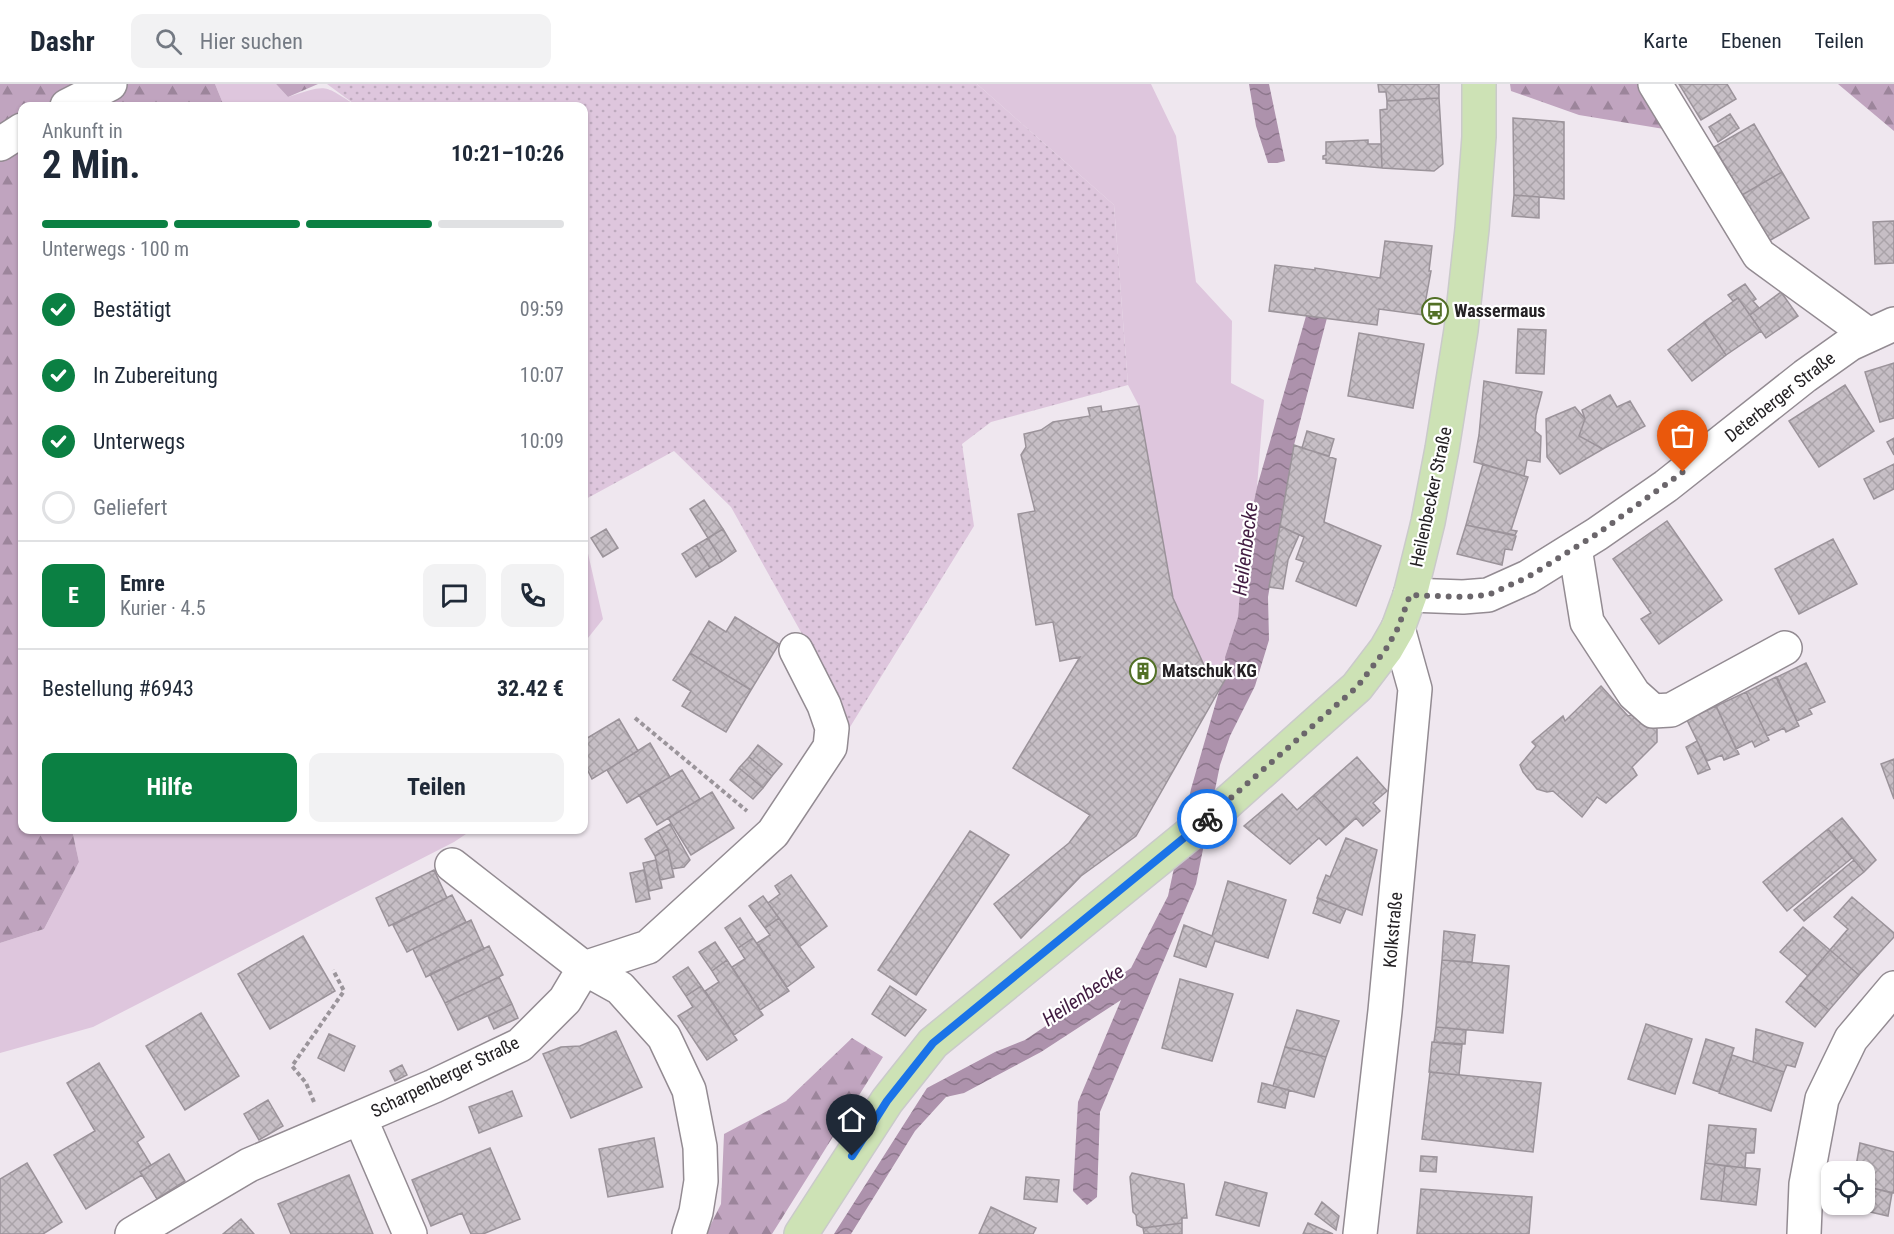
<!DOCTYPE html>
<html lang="de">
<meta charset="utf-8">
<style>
:root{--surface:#fff;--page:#f2f2f3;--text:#1f2937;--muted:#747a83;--line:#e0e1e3;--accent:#0b8043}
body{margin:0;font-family:"Roboto Condensed",sans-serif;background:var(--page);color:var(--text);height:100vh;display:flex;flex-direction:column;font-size:22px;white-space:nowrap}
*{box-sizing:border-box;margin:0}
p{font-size:20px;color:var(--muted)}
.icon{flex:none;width:33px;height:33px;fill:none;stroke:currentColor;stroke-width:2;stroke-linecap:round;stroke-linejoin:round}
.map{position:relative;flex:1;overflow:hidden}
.panel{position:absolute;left:18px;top:18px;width:570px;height:732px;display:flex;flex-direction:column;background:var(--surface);border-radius:12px;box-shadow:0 2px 4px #0004}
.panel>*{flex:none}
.fabs{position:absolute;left:1821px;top:1077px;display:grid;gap:12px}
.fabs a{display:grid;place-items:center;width:54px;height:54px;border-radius:12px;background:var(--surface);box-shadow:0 2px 4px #0004;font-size:30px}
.pin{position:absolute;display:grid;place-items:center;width:51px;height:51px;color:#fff;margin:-62px -26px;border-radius:50% 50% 50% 0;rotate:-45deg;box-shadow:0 0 6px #0007}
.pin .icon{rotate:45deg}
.courier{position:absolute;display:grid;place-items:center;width:60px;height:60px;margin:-30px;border:4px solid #1a73e8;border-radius:50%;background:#fff;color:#222;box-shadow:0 2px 8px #0007}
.head em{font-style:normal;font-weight:700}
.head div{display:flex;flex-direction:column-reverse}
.head{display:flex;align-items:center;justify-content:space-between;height:102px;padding:0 24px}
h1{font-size:39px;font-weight:700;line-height:45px}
.bar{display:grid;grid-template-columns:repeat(4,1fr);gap:9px 6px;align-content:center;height:72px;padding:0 24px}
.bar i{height:8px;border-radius:4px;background:var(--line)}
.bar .current{background:var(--accent)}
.bar p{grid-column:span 4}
.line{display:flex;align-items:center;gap:15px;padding:0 24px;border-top:2px solid var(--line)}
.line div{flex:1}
.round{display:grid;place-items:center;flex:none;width:63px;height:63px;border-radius:12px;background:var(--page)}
ol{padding:0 24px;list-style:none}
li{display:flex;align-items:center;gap:18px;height:66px}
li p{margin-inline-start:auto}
li .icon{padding:6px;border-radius:50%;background:var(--accent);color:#fff;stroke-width:4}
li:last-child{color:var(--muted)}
li i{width:33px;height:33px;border:3px solid var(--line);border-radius:50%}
.action{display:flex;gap:12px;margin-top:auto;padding:12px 24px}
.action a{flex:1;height:69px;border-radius:12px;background:var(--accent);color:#fff;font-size:24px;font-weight:700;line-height:69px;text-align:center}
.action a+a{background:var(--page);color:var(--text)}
header{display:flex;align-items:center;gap:36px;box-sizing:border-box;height:84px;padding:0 30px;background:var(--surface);border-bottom:2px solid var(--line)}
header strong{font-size:28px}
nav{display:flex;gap:33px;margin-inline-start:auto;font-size:21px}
.search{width:420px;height:54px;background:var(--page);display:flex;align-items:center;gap:15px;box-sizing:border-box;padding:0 21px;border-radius:12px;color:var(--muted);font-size:22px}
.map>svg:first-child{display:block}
</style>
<header>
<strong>Dashr</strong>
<div class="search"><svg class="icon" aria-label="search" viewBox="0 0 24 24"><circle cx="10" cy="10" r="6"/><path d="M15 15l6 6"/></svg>Hier suchen</div>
<nav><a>Karte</a><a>Ebenen</a><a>Teilen</a></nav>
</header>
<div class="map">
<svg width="1894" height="1150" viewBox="0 0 1894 1150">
<defs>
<pattern id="forest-firs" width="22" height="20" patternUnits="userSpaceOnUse" patternTransform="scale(1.5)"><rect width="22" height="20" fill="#c0a4bf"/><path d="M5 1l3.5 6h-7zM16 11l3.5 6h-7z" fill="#9c859b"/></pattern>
<pattern id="garden-dots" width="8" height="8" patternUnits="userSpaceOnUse" patternTransform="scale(1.5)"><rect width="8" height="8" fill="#dec6dd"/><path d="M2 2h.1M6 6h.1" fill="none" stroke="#beaabe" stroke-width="1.8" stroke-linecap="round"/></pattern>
<pattern id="water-waves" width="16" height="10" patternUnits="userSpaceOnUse" patternTransform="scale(1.5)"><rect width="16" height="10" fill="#ad92ac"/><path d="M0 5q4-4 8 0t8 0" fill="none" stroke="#8d778c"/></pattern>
<pattern id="building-cross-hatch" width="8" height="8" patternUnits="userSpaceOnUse" patternTransform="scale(1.5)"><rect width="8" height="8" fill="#c6bec5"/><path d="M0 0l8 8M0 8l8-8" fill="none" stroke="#aaa3a9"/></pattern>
</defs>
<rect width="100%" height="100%" fill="#efe7ef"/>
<path fill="#dec6dd" d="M215 0H276L288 13C329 0 322 0 357 22H224Z
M977 0H1151L1176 52 1196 198 1232 237 1231 299 1264 316 1257 403 1243 468 1238 533 1225 573 1226 594 1204 581 1173 514 1139 322 1128 301 1114 121Z
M584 452 603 535 584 559Z
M72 746H472L454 758 93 943 0 969V859L44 845 79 778Z"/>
<path fill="url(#forest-firs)" d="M0 0H215L224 22H22V746H72L79 778 44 845 0 859Z
M276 0H318L288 13Z
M1510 0H1643L1670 46 1579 31 1511 7Z
M1838 0H1894V47Z
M852 954 883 973 772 1150H706L721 1120 724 1050 786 1017Z"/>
<path fill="url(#garden-dots)" d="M327 0H977L1114 121 1128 301 991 338 962 360 974 442 842 656 834 607 731 423 674 367 584 416V22H357Z"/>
<path fill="url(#water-waves)" d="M1249 0H1269L1285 77 1277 79H1268L1256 42Z
M1306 232 1327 234 1294 361 1268 513 1269 556 1255 602 1230 652 1220 681 1196 800 1100 1028 1097 1113 1087 1121 1073 1107 1078 1018 1121 916 1041 968 964 1009 946 1013 915 1047 851 1150H834L927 1004 995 968 1025 956 1131 884 1168 812 1191 705 1220 604 1226 594 1225 573 1238 533 1243 468 1257 403Z"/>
<path fill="url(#building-cross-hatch)" stroke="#9b939a" stroke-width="1.5" d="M1378 0H1439V14L1387 17 1386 8H1379Z
M1679 0H1727L1736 15 1701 36Z
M1439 14 1443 80 1434 87 1382 84 1380 26 1387 25V17Z
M1730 30 1739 44 1718 58 1709 43Z
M1513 34 1564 38V115L1514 111Z
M1754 40 1782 88 1742 111 1714 63Z
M1368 56V60H1381L1382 84 1326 79V75H1323V72L1326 71V58Z
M1782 88 1809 134 1769 157 1742 111Z
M1514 111 1539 113V134L1512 132Z
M1894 137V179L1875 180 1873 138Z
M1385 157 1432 162 1429 187H1431L1423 231 1379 225 1377 241 1269 227 1275 181 1315 186V184L1380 194Z
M1745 200 1756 215 1753 217 1759 224 1750 231 1738 214 1733 217 1728 211Z
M1781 208 1798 232 1766 254 1750 231Z
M1738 214 1761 247 1726 271 1704 238Z
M1704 238 1726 271 1692 297 1668 266Z
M1518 245 1546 246 1544 290 1516 289Z
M1359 249 1424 260 1413 324 1348 312Z
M1894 279V334L1880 338 1865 288Z
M1484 297 1542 308 1536 331 1535 347 1541 352 1540 378 1527 376 1524 392 1474 378 1479 351Z
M1845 301 1874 347 1819 383 1789 337Z
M1610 311 1617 323 1630 317 1645 342 1603 365 1579 352 1585 335 1582 326Z
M1101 322 1102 328 1139 322 1173 514 1204 581 1226 594 1136 752 1081 792 1021 854 994 820 1069 759 1090 731 1013 684 1080 573 1060 577 1053 538 1036 541 1018 430 1035 427 1021 371 1026 363 1024 350 1041 346 1053 338 1090 332 1088 324Z
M1575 323 1585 335 1579 352 1603 365 1560 390 1547 373 1546 335Z
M1307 347 1334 355 1329 372 1302 364Z
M1894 354V371L1887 358Z
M1294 361 1336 375 1324 438 1381 462 1356 522 1296 497 1304 478 1296 475 1304 453 1280 442Z
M1483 380 1528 393 1511 446 1517 447 1515 451 1466 441Z
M1894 380V405L1874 415 1864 395Z
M704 416 723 445 708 454 690 425Z
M1667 437 1722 516 1659 560 1641 535 1651 529 1613 475Z
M1466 441 1516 452 1512 466 1505 465 1502 481 1457 470Z
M1280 442 1299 451 1288 476 1283 505 1269 503Z
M606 445 618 464 603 473 591 454Z
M723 445 736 467 722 477 708 454Z
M708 454 722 477 710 484 696 461Z
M1833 455 1857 500 1799 530 1775 485Z
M696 461 710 484 696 493 682 470Z
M735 533 779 560 751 606 690 569 709 537 726 548Z
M690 569 751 606 726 648 682 622 691 607 673 596Z
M1806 579 1825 618 1809 625 1812 630 1797 637 1777 593Z
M1776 593 1799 642 1786 648 1784 644 1767 652 1746 608Z
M1601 602 1628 632 1638 629 1657 645V658L1632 683 1637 691 1606 719 1597 713 1582 733 1553 707 1547 708 1537 705 1523 688 1520 681 1536 662 1532 658 1563 632 1565 637Z
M1746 608 1769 656 1755 663 1752 657 1736 665 1716 622Z
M1716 622 1739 670 1724 676 1722 671 1707 677 1687 636Z
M619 635 638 667 592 695 584 679V656Z
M1697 657 1710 685 1698 690 1686 663Z
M650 659 670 693 627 719 607 686Z
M758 661 782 680 772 692 749 673Z
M749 673 772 692 763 704 739 684Z
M1357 673 1387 707 1373 719 1380 727 1363 742 1356 734 1345 744 1314 711Z
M1894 675V715L1881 680Z
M739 684 763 704 753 715 730 696Z
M682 686 700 715 657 741 639 711Z
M712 708 734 744 691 771 668 734Z
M1282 710 1297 726 1314 711 1345 744 1326 761 1319 754 1290 780 1244 742Z
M1842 734 1876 776 1864 788 1828 745Z
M670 740 690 776 684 783 672 785 668 765 658 747Z
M1828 745 1852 774 1787 827 1763 798Z
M658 747 668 765 655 772 645 755Z
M970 747 1009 771 916 911 878 886Z
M1346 754 1377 766 1362 831 1317 814 1326 791 1330 793Z
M668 765 674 793 660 796 655 772Z
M656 776 662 804 649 807 643 779Z
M1854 776 1864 788 1804 837 1794 826Z
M434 786 447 814 389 842 376 814Z
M644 786 650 815 636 818 630 789Z
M791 791 827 842 799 863 768 819 780 810 775 802Z
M1228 797 1286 816 1268 874 1215 857 1206 883 1174 872 1184 841 1212 852Z
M452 811 466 838 407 868 393 841Z
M763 812 779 834 765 844 749 822Z
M1852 813 1894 849V853L1859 891 1830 866 1848 845 1834 833Z
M1318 814 1346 825 1340 839 1313 829Z
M740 834 753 854 738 864 725 844Z
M779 834 814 883 787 903 757 859 770 851 765 844Z
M471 836 484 865 426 893 413 865Z
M1803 843 1830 866 1808 892 1780 868Z
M1444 847 1475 851 1472 878 1442 876Z
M303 852 335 907 270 945 238 890Z
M753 854 789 907 760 926 732 883 745 875 738 864Z
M715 858 727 876 712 887 699 868Z
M489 862 503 891 445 919 430 890Z
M1830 866 1859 891 1829 926 1800 901Z
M727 876 763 931 734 951 705 907 719 898 712 887Z
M1442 876 1509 882 1503 949 1436 943Z
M688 883 701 902 686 912 673 893Z
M499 893 512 920 458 946 445 919Z
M1180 895 1233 910 1212 977 1162 964Z
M1800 901 1829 926 1815 943 1786 918Z
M701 902 737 956 707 976 678 932 693 923 686 912Z
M890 902 926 926 905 952 872 930Z
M512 920 518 934 494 945 488 932Z
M1297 926 1339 937 1326 973 1285 963Z
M201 929 239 992 185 1026 146 962Z
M1646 940 1692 955 1675 1010 1628 995Z
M1436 943 1466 946 1465 960 1434 958Z
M1756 945 1803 959 1795 983 1787 981 1784 988 1753 978Z
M616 947 642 1003 571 1034 543 970 561 963 580 962Z
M329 950 355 962 344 987 318 974Z
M1706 955 1734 964 1719 1008 1693 999Z
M1432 958 1462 961 1459 991 1429 988Z
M1285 963 1326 973 1314 1013 1273 1002Z
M1732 971 1784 988 1771 1027 1719 1009Z
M99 979 144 1053 137 1058 151 1081 140 1088 142 1091 86 1125 54 1071 95 1047 67 999Z
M402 981 407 991 395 997 390 987Z
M1430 988 1541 999 1533 1068 1422 1055Z
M1262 999 1289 1006 1285 1024 1258 1018Z
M512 1007 522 1032 479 1049 469 1023Z
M268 1016 283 1042 259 1056 244 1030Z
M1709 1041 1756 1045 1754 1069H1746L1745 1084 1705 1079Z
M654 1054 663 1103 608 1113 599 1065Z
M1860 1059 1894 1068V1109L1864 1102V1088H1855Z
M490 1064 520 1135 483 1150H471L462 1129 431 1142 412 1096Z
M169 1070 185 1097 157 1115 140 1088Z
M1421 1072 1437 1073 1436 1088 1420 1087Z
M27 1079 62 1138 43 1150H0V1095Z
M1705 1079 1725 1082 1721 1117 1701 1115Z
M1725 1082 1760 1085 1756 1121 1721 1117Z
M1132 1089 1184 1100 1187 1134H1182V1139L1143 1144 1137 1141 1136 1131 1133 1128 1130 1093Z
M349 1091 373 1150H291L278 1120Z
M1026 1093 1059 1096 1057 1118 1024 1115Z
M1225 1098 1267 1109 1259 1142 1216 1131Z
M1864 1102 1892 1109 1888 1132 1848 1123V1120H1864Z
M1421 1105 1532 1113 1529 1150H1417Z
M1322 1118 1339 1132 1336 1146 1315 1130Z
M991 1123 1036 1144 1033 1150H979Z
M241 1135 254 1150H223Z
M1182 1139V1150H1144L1143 1144Z
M1308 1139 1333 1150H1303Z"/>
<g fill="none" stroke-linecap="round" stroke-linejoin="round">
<defs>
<path id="minor" d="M1655 0 1759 171 1869 251
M67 22 110 0
M0 60 22 46
M1575 464 1587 538 1634 610 1653 627 1671 626 1785 564
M1410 511 1463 513 1488 511 1528 493 1597 450 1666 402 1805 292 1850 260 1894 240
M452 781 584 884 620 904 664 953 689 1006 700 1063 701 1097 696 1128 689 1150
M584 884 648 863 773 749 830 663 832 644 824 621 796 566
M360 1034 410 1150
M132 1150 249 1081 434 1002 520 961 565 916 584 884
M1360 1150 1385 927 1415 605 1398 544
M1804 1150 1806 1100 1822 1015 1851 955 1894 904"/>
<path id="major" d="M801 1150 887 1017 933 959 1219 726 1357 603 1386 565 1398 544 1410 511 1428 438 1442 365 1461 246 1472 145 1479 53V0"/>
</defs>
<use href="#minor" stroke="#938b92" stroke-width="36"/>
<use href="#major" stroke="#cacaca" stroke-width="36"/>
<path stroke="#9b959b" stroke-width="4" stroke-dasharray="4.5 3" stroke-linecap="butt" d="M635 634 747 727
M314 1018 306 999 292 982 344 907 333 886"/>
<use href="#minor" stroke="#fff" stroke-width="33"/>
<use href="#major" stroke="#cde2b5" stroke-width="33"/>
</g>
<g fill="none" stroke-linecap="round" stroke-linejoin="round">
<path stroke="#6b666b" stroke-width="6" stroke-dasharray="0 10.8" d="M1207 735 1357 603 1386 565 1398 544 1410 511 1463 513 1488 511 1528 493 1597 450 1683 388"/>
<path stroke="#1a73e8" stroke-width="8" d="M852 1072 887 1017 933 959 1207 735"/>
</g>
<defs>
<symbol id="bus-ring" viewBox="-11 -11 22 22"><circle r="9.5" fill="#fff" stroke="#527026" stroke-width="1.5"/><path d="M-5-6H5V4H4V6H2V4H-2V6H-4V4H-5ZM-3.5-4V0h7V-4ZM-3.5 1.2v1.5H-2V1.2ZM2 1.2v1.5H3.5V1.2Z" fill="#527026"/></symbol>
<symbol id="building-ring" viewBox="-11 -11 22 22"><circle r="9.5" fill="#fff" stroke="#527026" stroke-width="1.5"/><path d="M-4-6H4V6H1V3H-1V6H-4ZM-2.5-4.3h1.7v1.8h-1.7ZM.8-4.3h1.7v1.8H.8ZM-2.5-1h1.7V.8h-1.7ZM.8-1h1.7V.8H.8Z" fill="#527026"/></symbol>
</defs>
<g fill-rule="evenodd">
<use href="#bus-ring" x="1420" y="212" width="30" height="30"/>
<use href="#building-ring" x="1128" y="572" width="30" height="30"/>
</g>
<g text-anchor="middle" stroke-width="4.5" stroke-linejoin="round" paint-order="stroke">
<g font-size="18" font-weight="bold" fill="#242124" stroke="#fff" text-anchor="start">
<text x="1454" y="233">Wassermaus</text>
<text x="1162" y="593">Matschuk KG</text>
</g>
<g font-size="18" fill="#242124" stroke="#fff">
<text transform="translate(1780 313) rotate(-38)" y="6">Deterberger Straße</text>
<text transform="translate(1431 413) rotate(-78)" y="6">Heilenbecker Straße</text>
<text transform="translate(1393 846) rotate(-85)" y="6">Kolkstraße</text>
<text transform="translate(445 993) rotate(-26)" y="6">Scharpenberger Straße</text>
</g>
<g font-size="20" font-style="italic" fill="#411c41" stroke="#fff">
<text transform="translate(1245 465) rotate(-83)" y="7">Heilenbecke</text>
<text transform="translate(1083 911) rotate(-34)" y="7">Heilenbecke</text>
</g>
</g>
</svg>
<div class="fabs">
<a><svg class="icon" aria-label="locate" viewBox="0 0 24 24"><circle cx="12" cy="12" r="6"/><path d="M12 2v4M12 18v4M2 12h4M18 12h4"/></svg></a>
</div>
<div class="pin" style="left:1683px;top:388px;background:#ea580c"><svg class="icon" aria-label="bag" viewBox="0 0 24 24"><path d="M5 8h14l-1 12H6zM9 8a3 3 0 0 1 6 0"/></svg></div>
<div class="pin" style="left:852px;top:1072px;background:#1f2937"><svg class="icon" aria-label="home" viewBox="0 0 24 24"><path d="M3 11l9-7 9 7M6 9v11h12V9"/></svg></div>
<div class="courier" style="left:1207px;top:735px"><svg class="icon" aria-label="bike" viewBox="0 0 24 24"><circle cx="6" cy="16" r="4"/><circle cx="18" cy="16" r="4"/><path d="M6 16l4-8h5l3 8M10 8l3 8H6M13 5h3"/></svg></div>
<section class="panel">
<div class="head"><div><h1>2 Min.</h1><p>Ankunft in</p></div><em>10:21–10:26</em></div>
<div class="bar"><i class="current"></i><i class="current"></i><i class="current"></i><i></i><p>Unterwegs · 100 m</p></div>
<ol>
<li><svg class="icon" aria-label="check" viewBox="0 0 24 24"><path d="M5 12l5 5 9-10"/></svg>Bestätigt<p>09:59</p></li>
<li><svg class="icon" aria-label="check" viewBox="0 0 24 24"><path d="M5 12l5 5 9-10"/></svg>In Zubereitung<p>10:07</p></li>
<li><svg class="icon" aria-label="check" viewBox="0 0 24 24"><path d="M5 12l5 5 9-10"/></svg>Unterwegs<p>10:09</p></li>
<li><i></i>Geliefert</li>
</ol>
<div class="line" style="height:108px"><b class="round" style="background:var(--accent);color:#fff">E</b><div><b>Emre</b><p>Kurier · 4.5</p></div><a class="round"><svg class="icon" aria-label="chat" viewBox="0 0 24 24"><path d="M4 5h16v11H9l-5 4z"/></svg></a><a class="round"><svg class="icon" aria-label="phone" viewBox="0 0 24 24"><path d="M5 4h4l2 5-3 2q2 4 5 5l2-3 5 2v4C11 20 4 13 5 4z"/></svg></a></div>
<div class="line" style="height:78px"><div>Bestellung #6943</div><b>32.42 €</b></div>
<div class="action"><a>Hilfe</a><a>Teilen</a></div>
</section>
</div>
